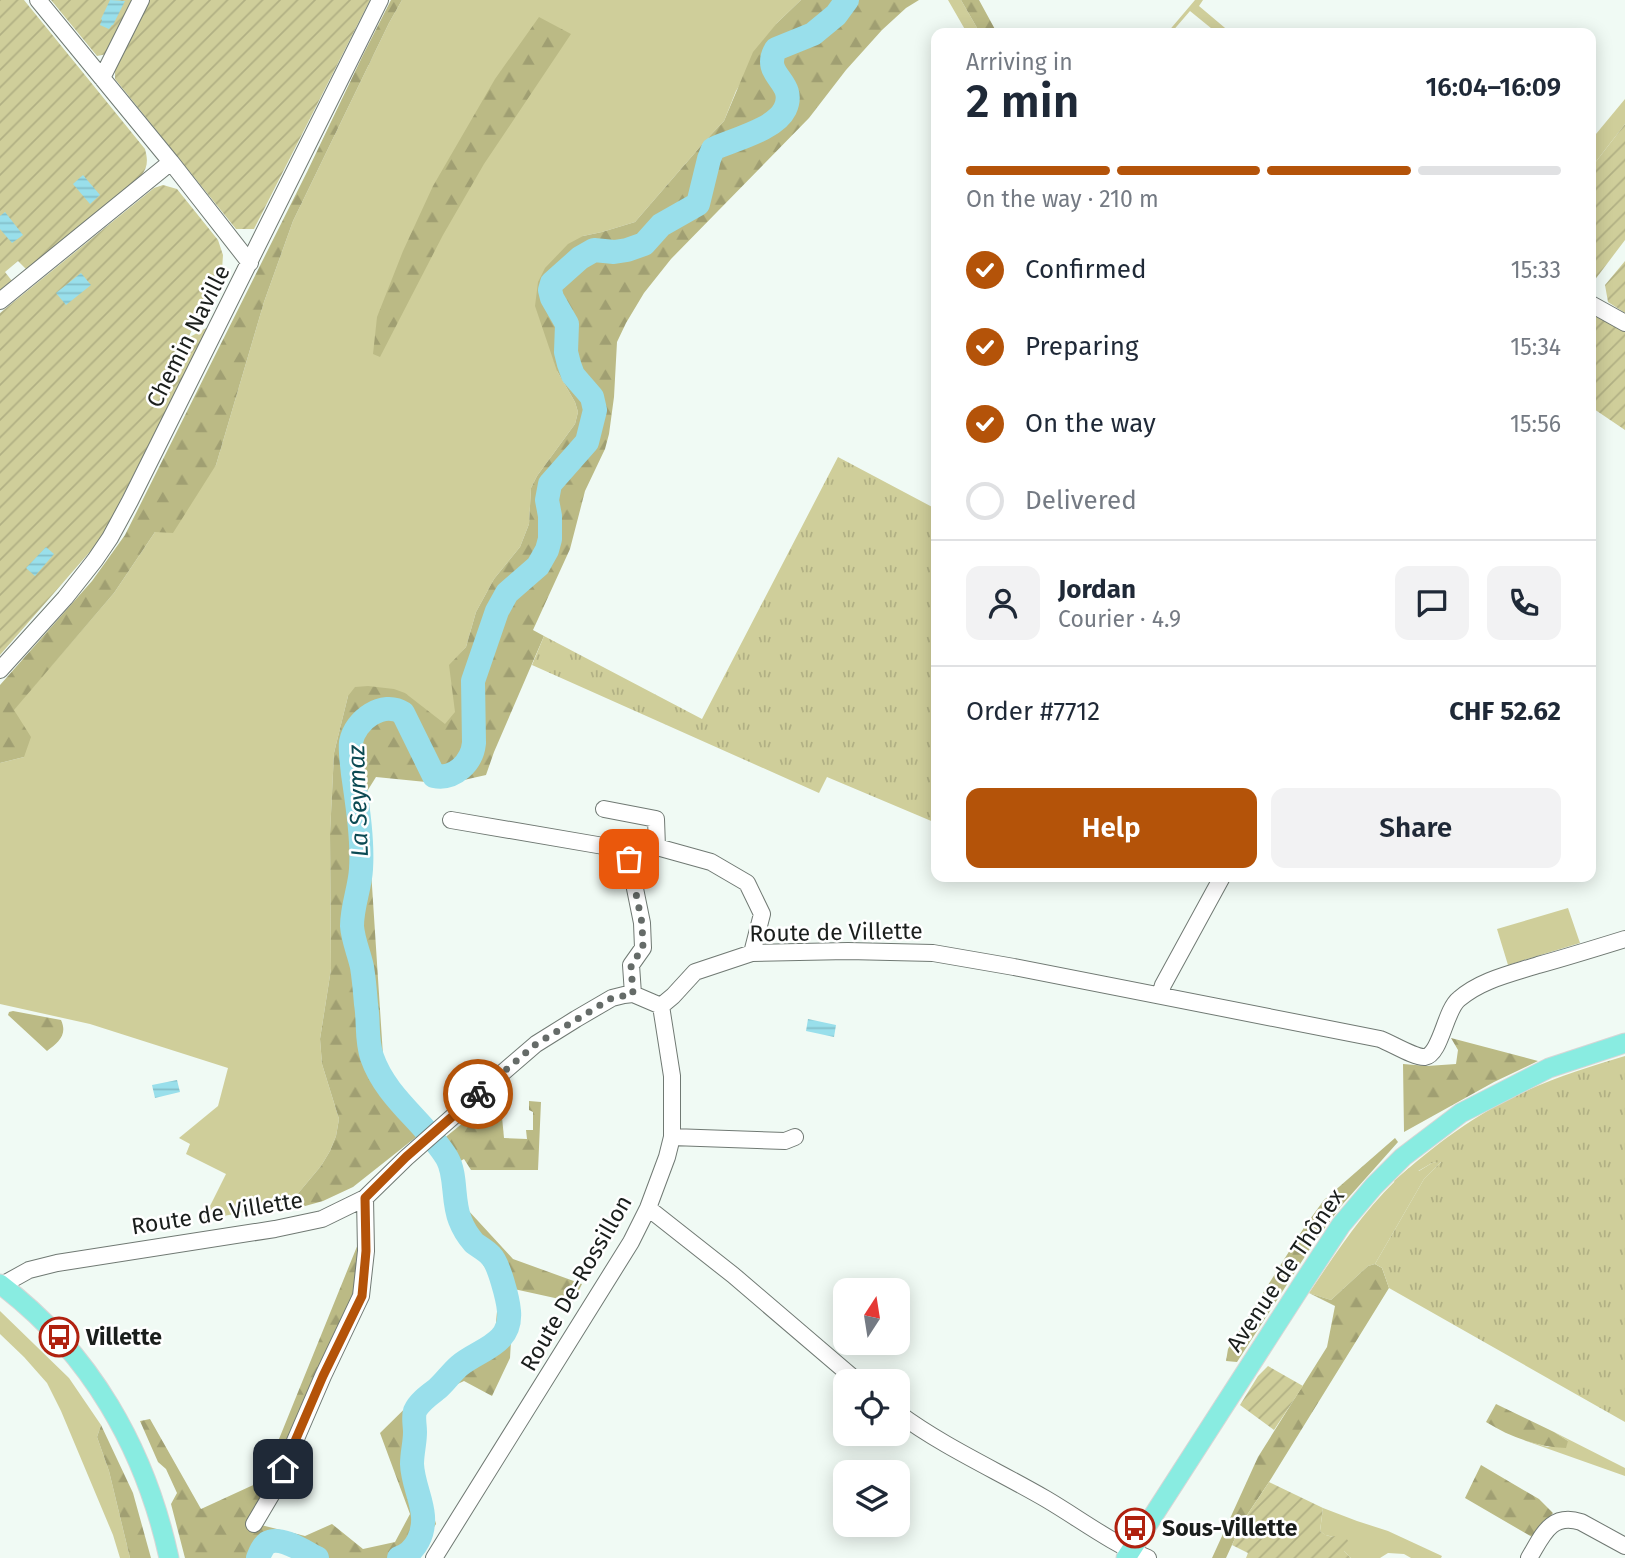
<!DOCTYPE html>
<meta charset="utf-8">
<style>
:root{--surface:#fff;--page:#f2f2f3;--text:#1f2937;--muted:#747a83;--line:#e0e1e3;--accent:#b45309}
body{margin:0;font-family:"Fira Sans",sans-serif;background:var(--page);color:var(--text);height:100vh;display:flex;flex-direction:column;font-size:26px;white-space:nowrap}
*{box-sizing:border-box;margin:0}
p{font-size:23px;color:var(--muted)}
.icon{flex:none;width:38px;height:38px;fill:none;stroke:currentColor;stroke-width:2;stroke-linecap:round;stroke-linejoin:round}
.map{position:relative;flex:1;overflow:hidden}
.panel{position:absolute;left:931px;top:28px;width:665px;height:854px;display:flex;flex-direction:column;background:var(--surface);border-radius:14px;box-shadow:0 4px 18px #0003}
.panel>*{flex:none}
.needle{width:46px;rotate:12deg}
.tools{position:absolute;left:833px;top:1278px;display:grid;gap:14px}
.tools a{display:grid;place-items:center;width:77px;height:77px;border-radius:14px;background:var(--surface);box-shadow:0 4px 18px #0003;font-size:35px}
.pin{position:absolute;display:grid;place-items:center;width:60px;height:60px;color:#fff;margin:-30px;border-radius:14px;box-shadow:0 4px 10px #0006}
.courier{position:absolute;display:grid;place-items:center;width:70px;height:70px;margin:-35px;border:5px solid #b45309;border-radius:50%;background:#fff;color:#222;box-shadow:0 2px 9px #0007}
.overview em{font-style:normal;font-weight:600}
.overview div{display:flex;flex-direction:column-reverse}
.overview{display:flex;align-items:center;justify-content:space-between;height:119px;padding:0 35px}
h1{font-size:46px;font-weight:600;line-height:52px}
.bar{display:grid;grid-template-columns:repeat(4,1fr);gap:10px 7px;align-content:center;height:84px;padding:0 35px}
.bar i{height:9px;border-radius:5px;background:var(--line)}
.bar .current{background:var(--accent)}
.bar p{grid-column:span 4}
.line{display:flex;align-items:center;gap:18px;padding:0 35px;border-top:2px solid var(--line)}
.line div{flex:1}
.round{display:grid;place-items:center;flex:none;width:74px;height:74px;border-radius:14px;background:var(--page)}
ol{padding:0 35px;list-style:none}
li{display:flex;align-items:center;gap:21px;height:77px}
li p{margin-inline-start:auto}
li .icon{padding:7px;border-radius:50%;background:var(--accent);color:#fff;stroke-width:4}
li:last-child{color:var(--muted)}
li i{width:38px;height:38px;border:4px solid var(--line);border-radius:50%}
.button{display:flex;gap:14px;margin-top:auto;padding:14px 35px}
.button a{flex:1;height:80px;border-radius:14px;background:var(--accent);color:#fff;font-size:28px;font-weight:600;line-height:80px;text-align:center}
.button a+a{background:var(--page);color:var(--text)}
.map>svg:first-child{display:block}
</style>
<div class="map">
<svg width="1625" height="1558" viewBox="0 0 1625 1558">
<defs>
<pattern id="forest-firs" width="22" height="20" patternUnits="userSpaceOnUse" patternTransform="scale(1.75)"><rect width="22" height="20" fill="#bbba85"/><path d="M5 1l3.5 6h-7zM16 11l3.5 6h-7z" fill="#a09f72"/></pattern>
<pattern id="park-tufts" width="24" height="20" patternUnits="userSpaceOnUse" patternTransform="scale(1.75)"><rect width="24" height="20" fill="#cfce9a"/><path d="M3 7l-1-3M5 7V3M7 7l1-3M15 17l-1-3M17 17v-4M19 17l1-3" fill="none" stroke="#b1b084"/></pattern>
<pattern id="garden-furrows" width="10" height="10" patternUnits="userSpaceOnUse" patternTransform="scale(1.75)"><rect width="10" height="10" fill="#cfce9a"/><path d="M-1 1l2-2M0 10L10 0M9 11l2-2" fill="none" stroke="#b1b084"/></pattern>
<pattern id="water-rules" width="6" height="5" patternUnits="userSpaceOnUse" patternTransform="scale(1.75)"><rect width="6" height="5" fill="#99dfeb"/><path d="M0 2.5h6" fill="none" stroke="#83bfc9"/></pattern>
</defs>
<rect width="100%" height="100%" fill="#f0faf4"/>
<path fill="#cfce9a" d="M402 0H801L777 23 736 91 724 121 706 140 635 222 602 232 583 236 557 371 575 402 578 412 575 424 537 476 531 488 529 524 520 547 494 579 476 612 466 647 450 665 464 730 348 696 334 753 330 834 331 969 320 1039 322 1064 339 1119 336 1136 330 1151 321 1166 290 1203 203 1220 226 1174 186 1154 190 1144 179 1138 218 1106 228 1068 90 1024 0 1004V763L24 757 13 710 114 593 155 532 216 465 264 302 293 221 389 23Z
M948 0H961L980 33H967Z
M1195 0H1203L1199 6 1231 33H1217L1190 11 1171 33H1167Z
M1625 99V124L1591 168V140Z
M1568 908 1580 943 1508 965 1497 929Z
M1442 1161 1424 1179 1375 1264 1368 1266 1331 1300 1309 1293C1340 1247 1367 1205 1409 1168L1419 1171 1432 1163Z
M0 1311 69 1378 101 1425 97 1437 109 1471 130 1558H120L113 1535 61 1411 47 1383 24 1357 0 1334Z
M1554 1432 1625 1468V1476L1523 1440 1548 1447 1568 1441Z
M1323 1508 1357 1521 1388 1531 1442 1556 1441 1558H1411L1404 1554 1388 1553 1380 1558H1351L1344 1551 1334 1537 1325 1535 1320 1531Z"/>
<path fill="url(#forest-firs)" d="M391 0H402L389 23 293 221 264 302 216 465 173 533 155 532 114 593 14 710 31 737 24 757 0 763V685L92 581 125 535 307 172 363 55Z
M801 0H919L906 8 882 30 846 70 809 118 671 259 644 293 626 323 617 342 614 397 609 434 605 449 585 491 570 549 533 630 544 636 494 752 486 775 446 784 376 777 366 793 384 1071 379 1076 404 1113 425 1130 353 1187 323 1201 291 1210 290 1203 321 1166 330 1151 336 1136 339 1119 322 1064 320 1039 331 969 330 834 334 753 348 696 355 687 368 686 394 689 405 693 445 724 455 712 449 665 466 647 476 612 494 579 520 547 529 524 531 488 537 476 575 424 578 412 575 402 557 371 535 306 538 282 545 268 568 244 583 236 602 232 635 222 706 140 724 121 753 52 777 23Z
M961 0H979L997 33H980Z
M539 17 571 34 484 164 443 235 380 357 373 354 377 317 403 251 433 186 495 79Z
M13 1011 61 1020C68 1035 58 1043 47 1051L8 1015 9 1012Z
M1451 1038 1538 1061 1494 1082 1404 1132 1403 1064 1427 1066 1456 1064 1458 1050Z
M529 1101 541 1102 538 1170H471L464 1159 455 1164 442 1140 469 1118 502 1117 504 1138 527 1139 526 1130H533V1112L529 1110Z
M1395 1138 1398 1142 1341 1206 1313 1244 1237 1362 1226 1361 1228 1349 1305 1226 1324 1200Z
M467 1209 513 1259 582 1284 573 1302 514 1289 510 1358 492 1396 464 1381 445 1390 426 1412 420 1468 436 1524 414 1558H305L298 1554 270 1551 267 1558H185L171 1504 177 1493 166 1469 158 1462 140 1421 150 1419 201 1509 262 1481 358 1244 355 1293 272 1485 249 1522 305 1536 332 1524 363 1549 395 1542 410 1514 380 1433 437 1377 493 1355 499 1290 454 1218Z
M1375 1264 1382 1268 1389 1288 1269 1482 1243 1521 1226 1558H1212L1258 1457 1327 1347 1335 1306 1309 1293 1331 1300 1368 1266Z
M1496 1404 1554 1432 1568 1441 1566 1448C1537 1447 1510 1437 1486 1422Z
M101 1425 133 1493 151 1558H130L109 1471 97 1437Z
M1481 1465 1539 1499 1553 1513 1532 1537 1465 1498Z"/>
<path fill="url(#park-tufts)" d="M838 457 936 509V823L827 777 819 793 532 665 544 636 702 719Z
M1625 1056V1422L1389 1288 1382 1268 1375 1264 1424 1179 1441 1162 1432 1163 1396 1184 1394 1181C1434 1145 1478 1112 1528 1090 1559 1076 1592 1066 1625 1056Z"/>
<path fill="url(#garden-furrows)" d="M0 0H24L145 149C148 160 148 167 141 176L27 270 18 261 5 272 12 281 0 291Z
M51 0H134L107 54 97 56Z
M149 0H370L254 229H236L115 79V68Z
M1625 124V240L1594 281 1591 283V168Z
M163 185 177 189 218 240 223 255 222 270 188 338 208 327 101 539 0 655V313L154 188Z
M1625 261V313L1608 302 1605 285Z
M1591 309 1625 330V430L1591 407Z
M1268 1366 1303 1386 1274 1430 1240 1405 1258 1376Z
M1269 1482 1323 1508 1320 1531C1326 1536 1331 1538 1339 1535L1346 1538 1349 1542 1344 1551 1351 1558H1246L1248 1553 1232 1545 1243 1521Z"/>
<path fill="url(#water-rules)" d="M110 0 125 1 113 25H112L109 29 100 25 102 20 101 19Z
M83 175 100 195 90 204 73 184Z
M5 212 23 235 12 243 0 229V216Z
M81 273 91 285 66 305 56 293Z
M46 547 54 554 35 576 26 568Z
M808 1019 836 1025 834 1037 806 1031Z
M177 1080 180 1092 155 1098 152 1085Z"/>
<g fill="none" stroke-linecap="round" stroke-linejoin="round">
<path stroke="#99dfeb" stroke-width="24" d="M258 1558C260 1553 262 1547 267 1543 280 1535 305 1552 317 1558
M399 1558C407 1555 414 1549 418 1541 432 1514 413 1491 412 1464 412 1453 415 1443 415 1432 415 1425 413 1418 415 1411 419 1402 429 1395 437 1389 445 1382 451 1373 459 1366 479 1349 512 1345 509 1311 508 1299 499 1264 491 1256 486 1250 479 1247 474 1243 468 1236 463 1228 460 1220 452 1201 457 1175 447 1158 425 1122 386 1098 372 1057 366 1040 369 1021 366 1004 365 992 364 979 362 967 359 953 353 940 352 926 352 906 360 888 361 869 363 840 357 802 353 774 352 763 350 752 351 742 355 720 383 700 403 713L434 776C454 780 472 763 474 743L473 681 497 611 507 593 538 566 547 550 550 539V516L547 500 550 484 587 442 595 410 592 397 573 375 569 364 566 352 567 324 552 298 550 290 552 283 580 258 594 250 614 252 627 250 644 244 661 225 698 204 709 159 713 149C732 140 775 130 785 109 798 81 760 76 776 49L813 34 836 15 847 0"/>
<defs>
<path id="minor" d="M38 0 171 162 250 263
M102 78 141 0
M0 301 171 162
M1591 304 1625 323
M0 670 65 598 95 560 110 538 130 501 380 0
M604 809 656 819 657 847 711 862 747 883 762 914 752 953
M451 820 615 848 623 852 629 859 642 923 643 948 631 965 633 994
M1160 995 1163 985 1222 877
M661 1006 673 996 695 972 752 953 848 951 933 953 1014 967 1380 1039C1391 1043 1415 1058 1425 1057 1441 1054 1445 1010 1459 999 1481 980 1510 974 1538 965 1567 957 1596 948 1625 939
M672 1137 785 1141 795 1137
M648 1208 733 1275 857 1381
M2 1285 29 1270 57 1263 275 1229 322 1219 365 1198 406 1158 500 1075 536 1044 576 1019 612 998 624 995 633 994 661 1006
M898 1413C944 1447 996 1470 1046 1499 1080 1519 1111 1543 1148 1558
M254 1524 273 1492 323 1376 361 1296 366 1251 365 1198
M434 1558 631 1242 648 1208 667 1157 672 1137V1076L661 1006
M1529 1558C1542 1537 1550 1512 1581 1522L1625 1546"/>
<path id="major" d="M0 1284C90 1352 145 1448 169 1558
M1126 1558 1305 1280 1341 1225 1374 1186 1403 1157 1461 1113 1549 1068 1625 1043"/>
</defs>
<use href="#minor" stroke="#707973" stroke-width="18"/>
<use href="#major" stroke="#d6d6d6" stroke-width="21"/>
<use href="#minor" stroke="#fff" stroke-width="16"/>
<use href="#major" stroke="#89ece1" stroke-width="19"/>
</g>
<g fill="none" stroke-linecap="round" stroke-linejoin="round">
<path stroke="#656b68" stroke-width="7" stroke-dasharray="0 12.6" d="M478 1094 536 1044 612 998 633 994 631 965 643 948 642 923 629 859"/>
<path stroke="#b45309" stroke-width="9" d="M283 1469 323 1376 362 1296 366 1251 365 1198 406 1157 478 1094"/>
</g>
<defs>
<symbol id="bus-ring" viewBox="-11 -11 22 22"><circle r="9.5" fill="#fff" stroke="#b0210f" stroke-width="1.5"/><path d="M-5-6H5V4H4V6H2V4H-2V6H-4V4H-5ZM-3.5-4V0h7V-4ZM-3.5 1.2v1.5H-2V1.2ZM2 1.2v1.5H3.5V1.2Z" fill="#b0210f"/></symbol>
</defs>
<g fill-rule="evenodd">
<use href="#bus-ring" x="37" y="1315" width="44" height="44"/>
<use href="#bus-ring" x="1113" y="1506" width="44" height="44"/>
</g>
<g text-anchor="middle" stroke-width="5" stroke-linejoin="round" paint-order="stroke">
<g font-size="23" fill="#1a1e1c" stroke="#fff">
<text transform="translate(188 336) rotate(-63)" y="8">Chemin Naville</text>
<text transform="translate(836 932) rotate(-1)" y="8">Route de Villette</text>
<text transform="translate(217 1213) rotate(-9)" y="8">Route de Villette</text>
<text transform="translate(1285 1270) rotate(-56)" y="8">Avenue de Thônex</text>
<text transform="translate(576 1283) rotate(-60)" y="8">Route De-Rossillon</text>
</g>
<g font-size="23" font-weight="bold" fill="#1a1e1c" stroke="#fff" text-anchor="start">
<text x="86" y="1345">Villette</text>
<text x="1162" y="1536">Sous-Villette</text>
</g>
<g font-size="24" font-style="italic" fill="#0b4a53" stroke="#fff">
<text transform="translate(358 801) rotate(-92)" y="8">La Seymaz</text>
</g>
</g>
</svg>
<div class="tools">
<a><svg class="needle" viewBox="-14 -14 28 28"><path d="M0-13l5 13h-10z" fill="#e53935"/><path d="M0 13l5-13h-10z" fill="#747a83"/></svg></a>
<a><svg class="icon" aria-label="locate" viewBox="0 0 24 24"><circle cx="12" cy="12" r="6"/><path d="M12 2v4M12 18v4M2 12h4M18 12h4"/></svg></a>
<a><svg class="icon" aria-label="layers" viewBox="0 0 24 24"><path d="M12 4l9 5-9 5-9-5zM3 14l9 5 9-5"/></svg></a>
</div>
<div class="pin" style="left:629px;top:859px;background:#ea580c"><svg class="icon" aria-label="bag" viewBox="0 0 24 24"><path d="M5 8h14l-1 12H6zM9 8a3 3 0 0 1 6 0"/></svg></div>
<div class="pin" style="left:283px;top:1469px;background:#1f2937"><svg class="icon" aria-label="home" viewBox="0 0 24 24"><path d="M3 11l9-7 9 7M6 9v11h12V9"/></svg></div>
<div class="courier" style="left:478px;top:1094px"><svg class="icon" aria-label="bike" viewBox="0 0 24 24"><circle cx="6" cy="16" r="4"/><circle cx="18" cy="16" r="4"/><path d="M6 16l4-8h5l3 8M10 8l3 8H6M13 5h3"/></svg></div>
<section class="panel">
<div class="overview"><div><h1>2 min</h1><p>Arriving in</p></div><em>16:04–16:09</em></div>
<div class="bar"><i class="current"></i><i class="current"></i><i class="current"></i><i></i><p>On the way · 210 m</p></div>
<ol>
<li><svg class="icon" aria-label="check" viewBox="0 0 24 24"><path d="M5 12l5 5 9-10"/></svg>Confirmed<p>15:33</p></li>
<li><svg class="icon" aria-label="check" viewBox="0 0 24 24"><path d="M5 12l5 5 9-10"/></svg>Preparing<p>15:34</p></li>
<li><svg class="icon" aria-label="check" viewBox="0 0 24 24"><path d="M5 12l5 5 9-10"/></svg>On the way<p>15:56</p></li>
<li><i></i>Delivered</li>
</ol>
<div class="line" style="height:126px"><a class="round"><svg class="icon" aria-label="person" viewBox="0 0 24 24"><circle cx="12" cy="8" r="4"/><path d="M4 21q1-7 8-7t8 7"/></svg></a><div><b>Jordan</b><p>Courier · 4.9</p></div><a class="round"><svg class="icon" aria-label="chat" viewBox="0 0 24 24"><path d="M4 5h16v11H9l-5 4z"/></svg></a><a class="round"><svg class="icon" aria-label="phone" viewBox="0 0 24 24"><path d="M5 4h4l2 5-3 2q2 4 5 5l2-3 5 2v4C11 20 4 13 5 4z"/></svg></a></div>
<div class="line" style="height:91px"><div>Order #7712</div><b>CHF 52.62</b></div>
<div class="button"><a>Help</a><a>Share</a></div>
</section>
</div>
